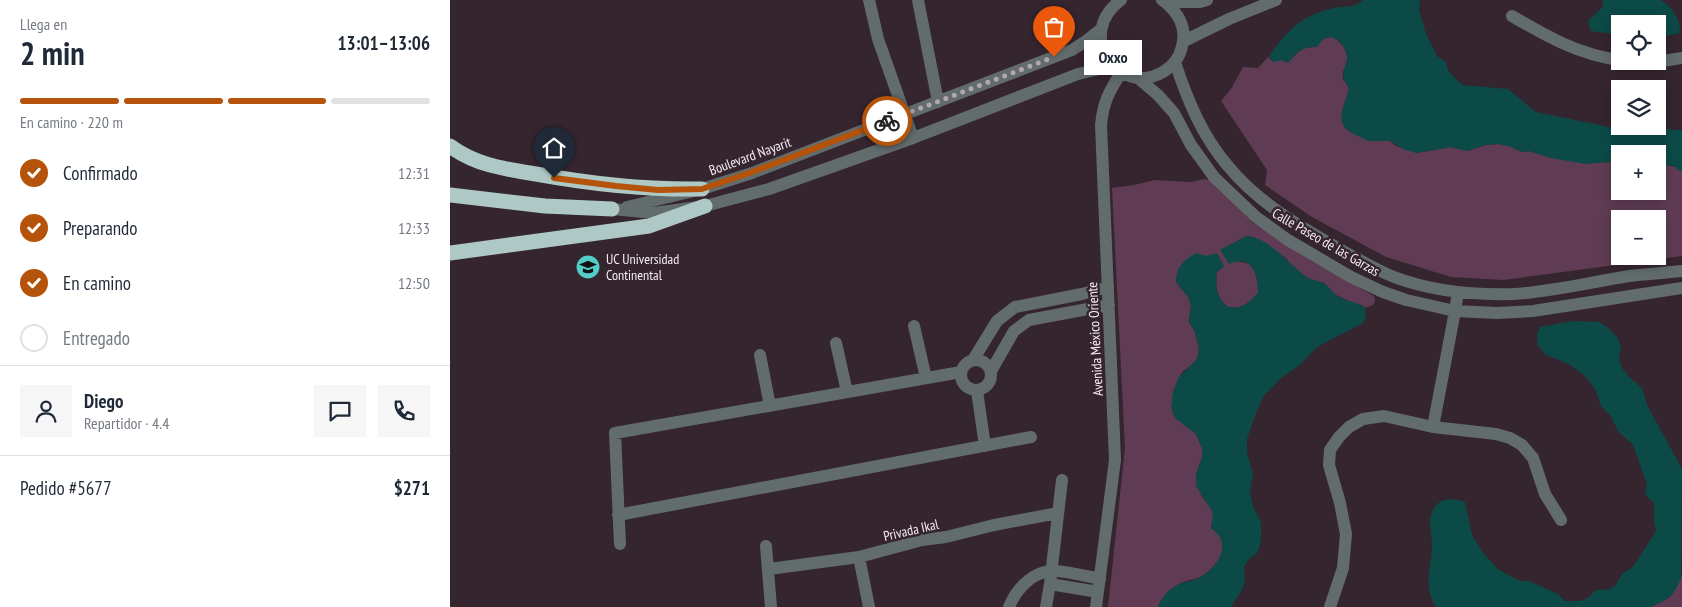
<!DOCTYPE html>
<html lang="es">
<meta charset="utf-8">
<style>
:root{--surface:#fff;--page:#f6f6f7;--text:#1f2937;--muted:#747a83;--line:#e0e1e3;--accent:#b45309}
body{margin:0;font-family:"PT Sans Narrow",sans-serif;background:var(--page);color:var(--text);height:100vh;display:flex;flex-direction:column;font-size:19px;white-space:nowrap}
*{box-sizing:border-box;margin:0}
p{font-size:16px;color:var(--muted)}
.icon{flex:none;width:28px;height:28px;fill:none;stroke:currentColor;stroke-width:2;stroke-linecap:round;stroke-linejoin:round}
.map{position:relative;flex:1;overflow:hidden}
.sheet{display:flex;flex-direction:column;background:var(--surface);width:450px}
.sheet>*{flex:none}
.controls{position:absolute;left:1161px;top:15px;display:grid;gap:10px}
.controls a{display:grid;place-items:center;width:55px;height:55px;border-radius:0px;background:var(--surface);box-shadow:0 2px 12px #0003;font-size:25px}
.pin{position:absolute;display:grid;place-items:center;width:42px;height:42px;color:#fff;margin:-51px -21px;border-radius:50% 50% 50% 0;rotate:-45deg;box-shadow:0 0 5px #0007}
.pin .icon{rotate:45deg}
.courier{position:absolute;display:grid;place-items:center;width:50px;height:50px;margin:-25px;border:4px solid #b45309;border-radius:50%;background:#fff;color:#222;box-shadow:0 1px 6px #0007}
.bubble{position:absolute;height:35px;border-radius:0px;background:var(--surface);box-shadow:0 2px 12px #0003;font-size:16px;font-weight:700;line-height:35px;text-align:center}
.headline em{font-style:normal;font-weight:700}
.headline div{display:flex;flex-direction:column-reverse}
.headline{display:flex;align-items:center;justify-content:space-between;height:85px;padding:0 20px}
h1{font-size:32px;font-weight:700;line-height:38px}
.bar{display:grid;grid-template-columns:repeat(4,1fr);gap:8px 5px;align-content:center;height:60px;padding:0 20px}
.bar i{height:6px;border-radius:4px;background:var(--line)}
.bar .active{background:var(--accent)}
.bar p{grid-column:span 4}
.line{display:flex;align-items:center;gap:12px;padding:0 20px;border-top:1px solid var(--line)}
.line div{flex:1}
.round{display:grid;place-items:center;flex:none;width:52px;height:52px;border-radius:0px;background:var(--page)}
ol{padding:0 20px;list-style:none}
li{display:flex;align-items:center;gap:15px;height:55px}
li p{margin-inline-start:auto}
li .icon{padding:5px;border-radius:50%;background:var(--accent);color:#fff;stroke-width:4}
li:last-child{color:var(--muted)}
li i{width:28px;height:28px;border:2px solid var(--line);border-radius:50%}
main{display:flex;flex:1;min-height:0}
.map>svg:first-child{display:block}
</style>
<main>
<section class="sheet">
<div class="headline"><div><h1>2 min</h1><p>Llega en</p></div><em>13:01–13:06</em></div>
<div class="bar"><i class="active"></i><i class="active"></i><i class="active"></i><i></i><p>En camino · 220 m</p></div>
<ol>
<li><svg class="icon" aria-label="check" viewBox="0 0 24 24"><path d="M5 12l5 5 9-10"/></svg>Confirmado<p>12:31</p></li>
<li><svg class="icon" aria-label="check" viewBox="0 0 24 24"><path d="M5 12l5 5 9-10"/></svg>Preparando<p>12:33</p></li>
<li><svg class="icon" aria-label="check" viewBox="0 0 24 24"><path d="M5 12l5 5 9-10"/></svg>En camino<p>12:50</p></li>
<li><i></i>Entregado</li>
</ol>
<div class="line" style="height:90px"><a class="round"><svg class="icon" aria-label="person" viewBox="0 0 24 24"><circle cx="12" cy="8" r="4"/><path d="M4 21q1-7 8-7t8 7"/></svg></a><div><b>Diego</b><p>Repartidor · 4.4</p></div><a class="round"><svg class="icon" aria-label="chat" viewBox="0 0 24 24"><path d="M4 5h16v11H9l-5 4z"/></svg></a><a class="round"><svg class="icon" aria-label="phone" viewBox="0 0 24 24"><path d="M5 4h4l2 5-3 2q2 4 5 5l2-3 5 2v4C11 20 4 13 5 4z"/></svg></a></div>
<div class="line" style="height:65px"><div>Pedido #5677</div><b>$271</b></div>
</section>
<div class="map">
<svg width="1232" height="607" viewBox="0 0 1232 607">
<rect width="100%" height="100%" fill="#35252f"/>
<path fill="#5f3c53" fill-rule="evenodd" d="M882 37C890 41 898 50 897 59 897 66 891 71 893 79 895 82 898 86 899 89L892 111 918 141H940L946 146 967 153 1000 147 1018 151 1035 145 1048 144 1059 146 1072 152 1079 151 1101 158 1170 161V191H1208V163L1226 167 1232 171V256L1054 280 1001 277 936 257 862 217 815 185 817 170 771 101 781 89 793 67 808 68 819 56 820 60H832L838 63C845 55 851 46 864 47L875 38ZM1170 219H1208V256H1170Z
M754 179 762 180 802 222 860 260 924 296 925 302 923 305 915 308 912 305 903 303 886 295 874 283 857 278 840 264 835 257 782 244 771 250 785 261 800 264 804 269 808 283V293C784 322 762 305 767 272L774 266 726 282 738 297 741 305 739 322 745 332 749 349 747 359 740 366 732 372 723 392 737 426 746 434 752 448V458L746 474 751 495 764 513 761 528C764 530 768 533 770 536 779 551 764 569 752 576 745 580 736 580 729 584 721 590 712 597 708 607H658L675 448 662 188 684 185 705 180 741 182Z
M1232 575V607H1201L1219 598Z"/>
<path fill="#0c4a48" d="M913 0H970L969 10 976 34 987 56 996 62 998 71 1012 85 1058 89 1086 112 1164 128 1232 130V171L1227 170 1226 167 1208 163V154H1170V161L1136 164 1101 158 1079 151 1072 152 1059 146 1048 144 1035 145 1018 151 1000 147 967 153 955 150 940 141H918L900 132 895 128 891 120 892 111 899 89C898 86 895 82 894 79 891 72 896 67 897 60 899 50 886 33 875 38 872 40 869 44 867 47 851 47 848 51 838 63L832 60 823 62 819 56C838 30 851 15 884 8 896 5 903 9 913 0Z
M1152 0H1211C1223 8 1230 19 1230 33L1208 38V24H1170V35L1141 31 1138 21 1153 7Z
M796 236C817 236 839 264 855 276 860 280 867 280 873 283 879 286 882 292 887 296 896 301 908 302 915 308L916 317 913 323 867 347 851 364 829 380 814 396 807 410 797 439V453L803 474 800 491 803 507 811 522V541L807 553 799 559 794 567 795 580 792 590 781 607H708C711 599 717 591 725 586 732 582 739 582 747 579 761 573 780 552 769 536 767 533 764 530 761 528L763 513 746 486V474L752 458V448L746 434 725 418 721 408 723 392 729 377 747 359 749 349 745 332 739 322 741 305 738 297 726 282C726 267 734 260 746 253L756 256 767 253 774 266 767 272C762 305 784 322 808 293 808 274 802 254 779 264L770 250Z
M1123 321 1149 322 1157 327 1167 337 1171 346 1169 358 1172 368 1179 377 1192 388 1198 407 1232 469 1231 579C1222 598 1220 598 1201 607H986C973 588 981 568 982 547 982 540 981 534 980 527 979 504 993 494 1015 502L1022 535 1033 553 1049 570 1070 581H1079L1108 594 1115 601C1122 601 1130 602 1136 599 1147 592 1141 588 1158 590L1165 586 1172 574 1183 567 1206 531 1204 521V503L1199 499 1195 492 1197 484 1183 445 1168 431 1160 415 1151 406 1145 389 1135 376 1119 364 1096 355 1088 346 1087 335 1090 327Z"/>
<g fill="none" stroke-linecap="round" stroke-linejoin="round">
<path stroke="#626c6c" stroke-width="12" d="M419 0 428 39 463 138
M468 0 488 102
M671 0C624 34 668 98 713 72 723 66 730 57 732 46 737 28 728 13 715 2
M712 0 715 2H750L757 0
M1062 16C1096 36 1129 55 1170 60
M734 41 779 19 826 0
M1178 61 1207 62 1232 58
M725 62C737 99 752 136 778 166 808 203 852 228 893 251 910 260 926 270 944 277 981 291 1024 295 1063 294 1102 292 1141 282 1179 276 1197 274 1214 273 1232 271
M688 78 708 95 724 113 741 145 764 177 806 217 838 240 901 277 933 292 956 300 1005 311 1047 313 1083 311 1232 288
M177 207 252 189 302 173 622 50 636 41 650 30
M162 209 204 213 255 206 319 189 463 138 628 74 662 66
M464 326 476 378
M386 343 397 392
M310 355 320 406
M511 375a15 15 0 1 1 30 0a15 15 0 1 1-30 0Z
M523 360 547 321 565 307 632 294 658 287
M541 371 564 331 579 320 659 305
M527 391 535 446
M983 427 1005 311 1008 292
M168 515 581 437
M170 544 165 433 511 372
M316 546 321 607
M409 557 419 607
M319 569 409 557 472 540 496 537 544 525 608 513
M600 584 648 592
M559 607C566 590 582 571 603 571 618 571 635 576 650 579
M596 607 600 584 612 480
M646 607 665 460 651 125C653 103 659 91 671 73
M880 607 893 568 896 534 890 503 879 465 880 450 889 437 899 427 913 419 934 416 983 427 1046 434 1060 438 1072 445 1083 458 1095 494 1111 520"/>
<path stroke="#aec8c6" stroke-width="15" d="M0 146C25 165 55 169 86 174 141 184 196 190 252 189
M0 195 95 206 162 209
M0 253 199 226 255 206"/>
</g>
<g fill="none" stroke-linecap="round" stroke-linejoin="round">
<path stroke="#b3a6ae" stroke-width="5" stroke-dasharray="0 9" d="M437 121 604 57"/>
<path stroke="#b45309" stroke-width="6" d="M104 178 166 186 208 190 252 189 302 172 437 121"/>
</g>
<defs>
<symbol id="university-disc" viewBox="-11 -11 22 22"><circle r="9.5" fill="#53cdc9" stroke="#35252f"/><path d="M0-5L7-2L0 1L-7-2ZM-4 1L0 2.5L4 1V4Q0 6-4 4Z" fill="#111"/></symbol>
</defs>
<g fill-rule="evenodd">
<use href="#university-disc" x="124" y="253" width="28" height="28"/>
</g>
<g text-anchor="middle" stroke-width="5" stroke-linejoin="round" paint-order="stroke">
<g font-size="14" fill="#f7ecf3" stroke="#35252f">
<text transform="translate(300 156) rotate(-20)" y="5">Boulevard Nayarit</text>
<text transform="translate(876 242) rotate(30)" y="5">Calle Paseo de las Garzas</text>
<text transform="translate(645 339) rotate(-93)" y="5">Avenida México Oriente</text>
<text transform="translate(461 530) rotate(-13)" y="5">Privada Ikal</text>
</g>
<g font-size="14" fill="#f7ecf3" stroke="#35252f" text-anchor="start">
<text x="156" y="264">UC Universidad<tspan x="156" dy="16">Continental</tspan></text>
</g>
</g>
</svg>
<div class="controls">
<a><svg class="icon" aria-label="locate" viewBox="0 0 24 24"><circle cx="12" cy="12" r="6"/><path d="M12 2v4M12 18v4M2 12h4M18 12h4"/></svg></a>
<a><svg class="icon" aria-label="layers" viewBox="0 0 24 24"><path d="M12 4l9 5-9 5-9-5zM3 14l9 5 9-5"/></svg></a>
<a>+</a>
<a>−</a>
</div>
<div class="pin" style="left:604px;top:57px;background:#ea580c"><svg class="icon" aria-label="bag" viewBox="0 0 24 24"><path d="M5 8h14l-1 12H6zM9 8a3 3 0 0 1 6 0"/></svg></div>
<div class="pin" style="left:104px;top:178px;background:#1f2937"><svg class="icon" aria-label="home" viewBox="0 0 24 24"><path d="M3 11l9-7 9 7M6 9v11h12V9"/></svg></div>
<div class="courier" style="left:437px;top:121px"><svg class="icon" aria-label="bike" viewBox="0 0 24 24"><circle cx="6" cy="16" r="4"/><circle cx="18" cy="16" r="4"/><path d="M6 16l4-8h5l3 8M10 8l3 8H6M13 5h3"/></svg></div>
<div class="bubble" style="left:634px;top:40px;width:58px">Oxxo</div>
</div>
</main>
